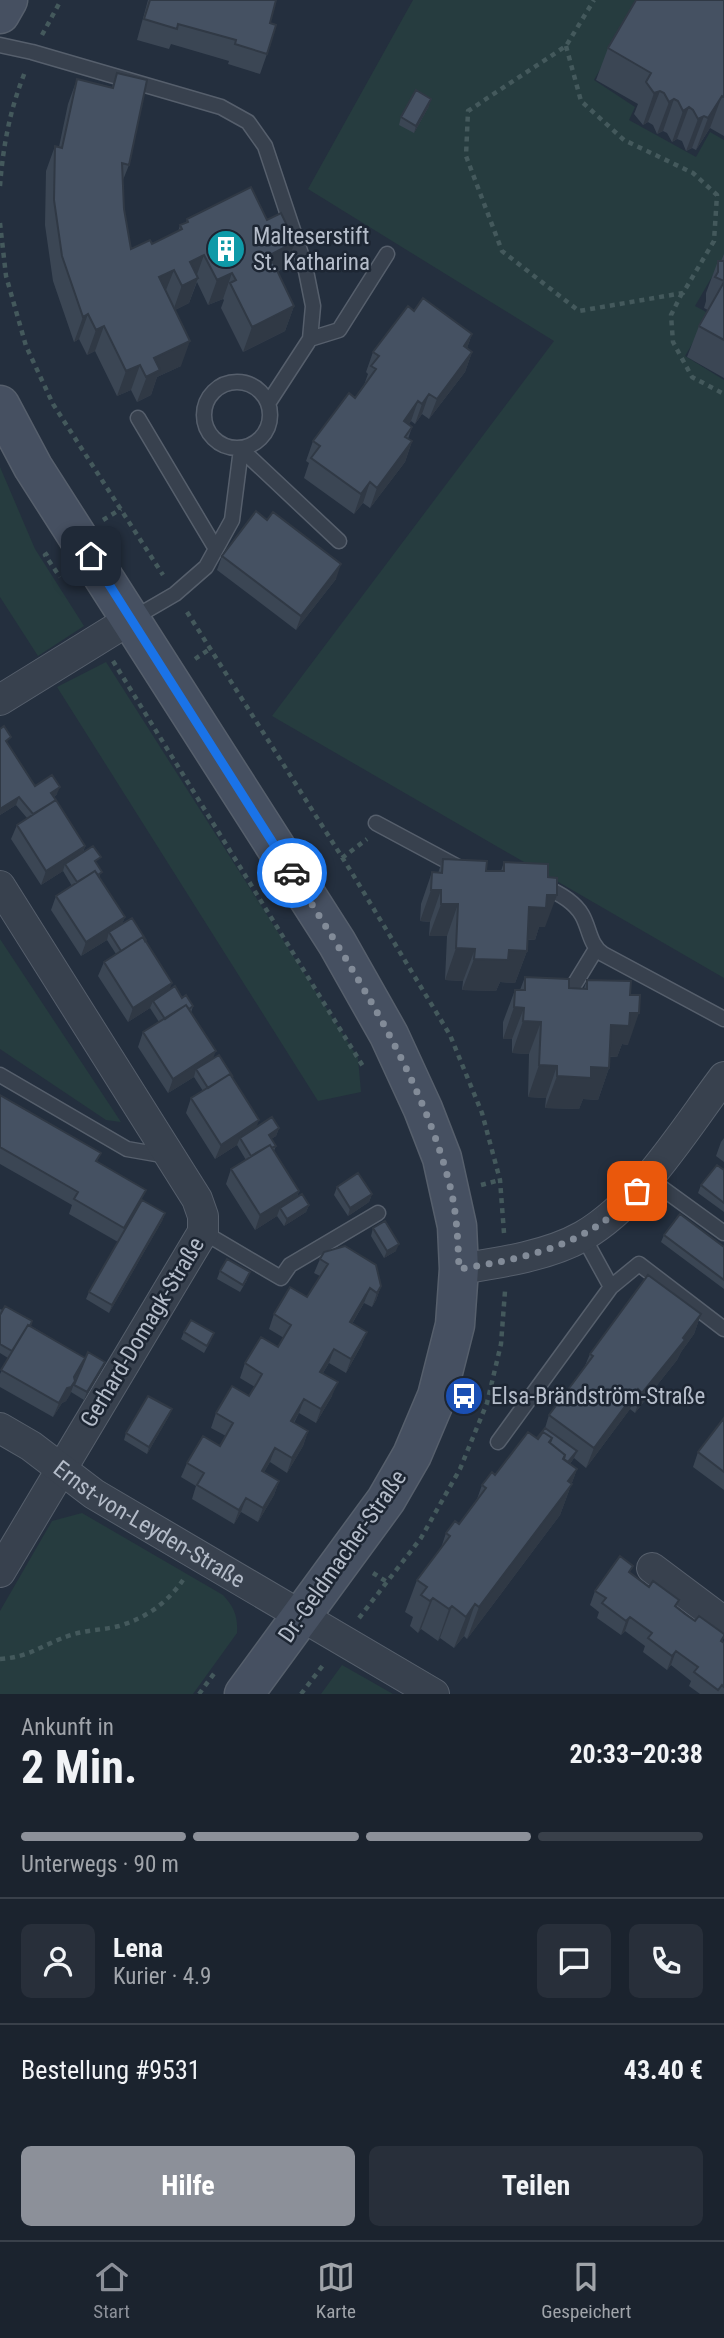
<!DOCTYPE html>
<html lang="de">
<meta charset="utf-8">
<style>
:root{--surface:#1b232e;--page:#282f3a;--text:#f1f3f6;--muted:#a0a4aa;--line:#39404a;--accent:#8c9099}
body{margin:0;font-family:"Roboto Condensed",sans-serif;background:var(--page);color:var(--text);height:100vh;display:flex;flex-direction:column;font-size:26px;white-space:nowrap}
*{box-sizing:border-box;margin:0}
p{font-size:23px;color:var(--muted)}
.icon{flex:none;width:38px;height:38px;fill:none;stroke:currentColor;stroke-width:2;stroke-linecap:round;stroke-linejoin:round}
.map{position:relative;height:1694px;overflow:hidden}
.drawer{display:flex;flex-direction:column;background:var(--surface);flex:1}
.drawer>*{flex:none}
.pin{position:absolute;display:grid;place-items:center;width:60px;height:60px;color:#fff;margin:-30px;border-radius:14px;box-shadow:0 4px 10px #0006}
.courier{position:absolute;display:grid;place-items:center;width:70px;height:70px;margin:-35px;border:5px solid #1a73e8;border-radius:50%;background:#fff;color:#222;box-shadow:0 2px 9px #0007}
.summary em{font-style:normal;font-weight:700}
.summary div{display:flex;flex-direction:column-reverse}
.summary{display:flex;align-items:center;justify-content:space-between;height:119px;padding:0 21px}
h1{font-size:46px;font-weight:700;line-height:52px}
.bar{display:grid;grid-template-columns:repeat(4,1fr);gap:10px 7px;align-content:center;height:84px;padding:0 21px}
.bar i{height:9px;border-radius:5px;background:var(--line)}
.bar .active{background:var(--accent)}
.bar p{grid-column:span 4}
.line{display:flex;align-items:center;gap:18px;padding:0 21px;border-top:2px solid var(--line)}
.line div{flex:1}
.round{display:grid;place-items:center;flex:none;width:74px;height:74px;border-radius:10px;background:var(--page)}
.cta{display:flex;gap:14px;margin-top:auto;padding:14px 21px}
.cta a{flex:1;height:80px;border-radius:10px;background:var(--accent);color:#fff;font-size:28px;font-weight:700;line-height:80px;text-align:center}
.cta a+a{background:var(--page);color:var(--text)}
.dock{display:flex;justify-content:space-around;align-items:center;height:98px;border-top:2px solid var(--line);background:var(--surface);font-size:19px;color:var(--muted)}
.dock a{display:grid;justify-items:center;gap:4px}
.dock .active{color:var(--accent)}
.map>svg:first-child{display:block}
</style>
<div class="map">
<svg width="724" height="1694" viewBox="0 0 724 1694">
<rect width="100%" height="100%" fill="#242f3e"/>
<path fill="#263c3f" d="M413 0H640L594 80 635 107 629 120 696 157 710 132 724 140V256L695 306 710 314 685 356 724 380V978L272 716 554 341 308 189Z
M0 467 35 549 84 626 38 656 0 597Z
M106 662 358 1058 361 1092 318 1101 57 687Z
M0 939 121 1122 106 1120 0 1049Z
M82 1513 223 1595C234 1607 238 1616 237 1633L193 1694H0V1611L52 1521Z
M342 1665 393 1694H321Z"/>
<g fill="none" stroke-linecap="round" stroke-linejoin="round">
<defs>
<path id="lane" d="M0 45 32 52 221 107 248 122 265 146 305 266 313 306 310 339 269 402
M310 339 339 330 387 254
M204 415a33 33 0 1 1 66 0a33 33 0 1 1-66 0Z
M138 418 216 549
M241 449 339 541
M132 619 175 594 206 567 232 520 241 449
M376 823 458 867
M542 886C557 892 574 901 582 915 590 929 589 944 603 954L724 1019
M568 995 596 949
M0 1075 127 1149 167 1156
M648 1178 724 1233
M203 1232 281 1278 290 1265 378 1213
M611 1287 639 1264 724 1329
M498 1442 611 1287 583 1236"/>
<g id="street">
<path d="M0 700 131 619"/>
<path d="M0 886 197 1199 203 1216V1232L0 1572"/>
<path d="M459 1269C498 1263 548 1256 583 1236 641 1202 684 1130 724 1077"/>
<path id="s1" d="M0 1428 31 1446 94 1494 434 1694"/>
<path d="M652 1568 724 1622"/>
</g>
<path id="secondary" d="M0 14 8 0
M0 405 33 467 337 943 389 1035 423 1109 442 1158 457 1226 459 1269 455 1325 437 1396 412 1455 386 1500 244 1694"/>
</defs>
<use href="#lane" stroke="#565f6c" stroke-width="17"/>
<use href="#street" stroke="#565f6c" stroke-width="32"/>
<use href="#secondary" stroke="#565f6c" stroke-width="41"/>
<path stroke="#44595c" stroke-width="4.5" stroke-dasharray="5 5" stroke-linecap="butt" d="M42 35 61 0
M566 46 581 101 624 140 693 173 717 195 714 241 683 293 579 311 502 251 466 156 468 111 566 46 594 0
M0 186C3 146 10 109 25 72
M0 223 6 276 26 346 53 404 163 575
M682 293 671 315 673 342 692 377 724 394
M103 520 121 509
M48 553 45 555 60 577
M187 612 352 873 450 1035 482 1113 500 1180 504 1233
M195 659 210 649
M113 661 364 1068
M342 858 367 839
M481 1185 500 1180
M373 1573 387 1582
M359 1618 421 1538 460 1469 487 1403 501 1344 505 1291
M0 1659C31 1657 43 1644 71 1635 86 1630 103 1630 119 1626 146 1618 167 1603 183 1580
M199 1694 216 1671
M301 1694 324 1664"/>
<use href="#lane" stroke="#38414e" stroke-width="14"/>
<use href="#street" stroke="#38414e" stroke-width="30"/>
<use href="#secondary" stroke="#465061" stroke-width="38"/>
</g>
<path fill="#3b4654" d="M148 0H276L270 23 267 54 260 74 228 64 229 61 171 44 169 49 137 40Z
M724 0V136L710 128 696 150 692 148 686 151 682 141 677 139 672 142 667 133 663 131 657 134 653 125 648 122 643 125 634 114 638 104 596 80 608 48Z
M117 73 129 165 123 180 124 209 131 249 152 244 178 232 180 225 186 223 187 219 286 267 277 272 294 306 285 331 243 352 221 308 224 300 223 299 208 305 197 282 189 303 175 310 181 366 157 377 151 395 137 402 131 390 117 396 95 351 87 355 79 339 74 342 53 281 45 225 46 171 55 146 59 147 68 104 77 79 112 87Z
M429 106 414 133 399 125 401 117Z
M724 254V378L687 357 699 326 708 310 704 308 706 301V293L718 261H721Z
M414 311 472 334 467 348 472 352 465 372 429 419 422 414 415 424 411 421 409 424 412 427 408 439 412 441 405 462 370 508 363 503 354 514 304 478 309 463 306 461 313 441 355 398 364 385 368 374 366 372 373 352Z
M222 556 336 579 296 630 217 570Z
M0 729 8 745 35 786 57 794 54 797 85 846 83 853 98 865 100 878 125 917 122 924 145 941 170 990 182 998 193 1006 191 1013 213 1058 233 1078 257 1127 279 1128 276 1136 271 1139 276 1146 274 1151 299 1191 297 1197 309 1205 306 1212 284 1226 277 1216 255 1230 226 1184 231 1169 246 1160 237 1145 215 1159 186 1113 191 1098 203 1091 194 1077 168 1093 138 1047 143 1032 159 1022 150 1008 128 1022 98 976 104 962 116 954 107 940 81 956 51 910 56 896 72 886 63 871 41 885 11 839 17 825 27 818 16 805 0 815Z
M443 859 486 871H501L504 862 545 927H539L535 940H527V951L515 983 500 982 496 991 462 990 463 981 445 980 447 936H429L430 922 420 921 421 904 432 872 438 873Z
M525 977 569 988H584L587 980 628 1045 622 1044 617 1057H610L609 1068 598 1100 583 1099 579 1109 545 1108 546 1098 528 1097 529 1054 512 1053V1039H503V1022L515 990H520Z
M0 1095 101 1153 97 1161 142 1200 165 1213 162 1221 109 1313 86 1299 89 1292 118 1242 69 1214 72 1205 0 1164Z
M724 1138V1162L716 1156 721 1142Z
M724 1170V1212L698 1193 701 1185Z
M337 1187 372 1194 369 1202 348 1216 334 1195Z
M373 1228 396 1251 384 1258 371 1236Z
M664 1235 724 1247V1289L661 1242Z
M320 1259 381 1286 376 1300 372 1307 364 1303 352 1324 367 1332 361 1346 346 1373 329 1363 323 1373 332 1396 316 1423 299 1413 294 1423 308 1431 303 1446 287 1473 270 1462 264 1472 279 1481 274 1495 258 1522 241 1512 234 1524 192 1499 196 1486 181 1477 187 1463 220 1446 226 1436 211 1428 216 1413 249 1396 255 1387 240 1378 245 1363 278 1347 284 1338 269 1329 274 1314 307 1297 320 1276 314 1273Z
M220 1271 247 1280 240 1292 217 1279Z
M0 1309 32 1321 31 1326 85 1358 105 1362 102 1369 84 1400 71 1392 66 1401 62 1403 53 1417 0 1387V1374L8 1358 0 1353Z
M701 1314 694 1334 681 1352 677 1360 635 1413 630 1409 586 1468 574 1458 570 1464 577 1469 560 1515 467 1639 464 1636 454 1648 440 1638 438 1641 421 1629 418 1633 410 1626 413 1617 405 1612 417 1580 441 1548 446 1533 459 1524 477 1499 482 1485 495 1475 537 1438 545 1428 549 1415 584 1368 590 1354Z
M184 1332 211 1340 204 1353 181 1339Z
M172 1409 169 1416 147 1454 124 1440 126 1433Z
M724 1418V1490L693 1467 698 1452Z
M631 1573 649 1587 679 1600 676 1607 695 1621 724 1637 722 1642 724 1643V1694H700L689 1686 691 1681 671 1665 667 1670 643 1652 645 1646 625 1631 621 1635 597 1618 599 1612 590 1605 595 1591Z"/>
<path fill="#303945" d="M660 91 648 122 643 125 654 93Z
M722 96 710 128 696 150 708 118Z
M431 99 429 106 414 133 416 126Z
M674 99 663 131 657 134 669 102Z
M689 107 677 139 672 142 683 111Z
M704 116 692 148 686 151 698 119Z
M295 242 286 267 257 282 266 257Z
M204 255 195 280 198 278 189 303 173 311 190 262Z
M174 270 164 295 159 277Z
M232 273 223 299 208 305 217 280Z
M294 306 285 331 243 352 252 327Z
M88 314 79 339 74 342 83 317Z
M104 326 95 351 87 355 96 330Z
M472 334 465 354 464 346Z
M190 341 181 366 157 377 151 395 137 402 154 358Z
M472 352 465 372 429 419 437 399Z
M140 365 131 390 117 396 126 371Z
M429 394 422 414 415 424 422 404Z
M418 401 411 421 396 441 404 421Z
M412 441 405 462 370 508 377 488Z
M370 482 363 503 354 514 361 494Z
M341 564 336 579 296 630 301 616Z
M60 787 57 794 49 800 51 793Z
M19 797 16 805 0 815V809Z
M85 846 80 860 65 864 63 871 41 885 46 871Z
M431 890H441L430 922 420 921Z
M547 895H557L545 927H539L535 940 517 939 529 907Z
M441 904H458L447 936H429Z
M125 917 119 932H109L107 940 81 956 86 942Z
M456 948 475 949 463 981 445 980Z
M509 950 527 951 515 983 500 982 496 991 462 990 474 959Z
M172 983 167 997 153 1001 150 1008 128 1022 133 1008Z
M514 1007 524 1008 512 1039H503Z
M630 1013H639L628 1045 622 1044 617 1057 600 1056 611 1025Z
M523 1021 541 1022 529 1054 512 1053Z
M216 1051 210 1066 196 1069 194 1077 168 1093 173 1079Z
M539 1065 557 1066 546 1098 528 1097Z
M591 1067 609 1068 598 1100 583 1099 579 1109 545 1108 557 1076Z
M259 1120 254 1134 240 1138 237 1145 215 1159 221 1145Z
M279 1128 276 1136 266 1142 269 1135Z
M299 1191 294 1205 280 1208 277 1216 255 1230 260 1215Z
M372 1194 369 1202 348 1216 350 1208Z
M309 1205 306 1212 284 1226 287 1219Z
M165 1213 162 1221 109 1313 112 1305Z
M399 1244 396 1251 384 1258 387 1251Z
M381 1286 376 1300 372 1307 377 1293Z
M370 1288 364 1303 344 1337 350 1322Z
M701 1314 694 1334 681 1352 677 1360 635 1413 642 1393Z
M367 1332 361 1346 346 1373 351 1359Z
M334 1349 329 1363 315 1386 320 1372Z
M85 1358 79 1372 72 1384 74 1377Z
M105 1362 102 1369 84 1400 87 1392Z
M75 1381 70 1395 66 1401 62 1403 53 1417 59 1403 67 1388Z
M338 1382 332 1396 316 1423 321 1409Z
M638 1389 630 1409 586 1468 594 1448Z
M304 1399 299 1413 286 1435 291 1421Z
M172 1409 169 1416 147 1454 149 1447Z
M308 1431 303 1446 287 1473 292 1458Z
M275 1448 270 1462 257 1485 262 1471Z
M577 1451 574 1458 559 1479 561 1471Z
M577 1469 560 1515 467 1639 479 1607Z
M279 1481 274 1495 258 1522 263 1508Z
M246 1498 241 1512 234 1524 239 1510Z
M433 1598 421 1629 418 1633 430 1601Z
M475 1604 464 1636 454 1648 466 1617Z
M452 1606 440 1638 438 1641 449 1609Z
M630 1617 625 1631 621 1635 626 1621Z
M676 1651 671 1665 667 1670 672 1656Z"/>
<path fill="#455162" stroke="#303945" stroke-width="2" d="M150 0H276L270 23 276 25 267 54 235 44 236 40 178 24 177 29 144 19Z
M636 0H724V97L722 96 708 118 704 116 698 119 693 110 689 107 683 111 678 101 674 99 669 102 664 93 660 91 654 93 646 82 651 73 608 48Z
M117 73 147 80 129 165 122 163 124 209 131 249 150 240 152 244 182 229 180 225 188 222 187 219 251 187 267 220 281 213 295 242 266 257 270 264 273 262 294 306 252 327 230 283 236 280 232 273 217 280 204 255 190 262 198 278 182 286 174 270 159 277 190 341 154 358 160 370 146 377 140 365 126 371 104 326 96 330 88 314 83 317 62 256 54 200 55 146 62 148 77 79 113 88Z
M416 90 431 99 416 126 401 117Z
M718 261H724V281L715 277 718 272Z
M724 282V340L699 326Z
M423 298 472 334 464 346 472 352 437 399 429 394 422 404 418 401 404 421 412 427 405 437 412 441 377 488 370 482 361 494 311 458 320 446 313 441 349 393 355 398 376 369 371 366 379 356 373 352 408 306 414 311Z
M256 511 267 520 273 512 341 564 301 616 222 556Z
M4 726 11 737 6 741 35 786 52 775 60 787 51 793 58 803 56 800 33 814 19 797 0 809V729Z
M56 800 85 846 46 871 17 825Z
M93 846 101 857 95 861 102 872 98 875 95 871 77 882 65 864Z
M443 859 487 861 486 871H504V862L548 864V877L557 878V895H547L546 908 529 907 527 951 509 950 508 960 474 959 475 949 456 948 458 904H441V890H431L432 872 442 873Z
M95 871 125 917 86 942 56 896Z
M132 918 146 940 145 941 143 937 121 951 109 932Z
M143 937 172 983 133 1008 104 962Z
M525 977 569 979V988L587 989V980L631 981 630 995H640L639 1013H630L629 1026 611 1025 609 1068 591 1067V1078L557 1076V1066L539 1065 541 1022 523 1021 524 1008 514 1007 515 990H525Z
M175 986 182 998 186 995 193 1006 189 1009 186 1005 165 1019 153 1001Z
M186 1005 216 1051 173 1079 143 1032Z
M219 1055 233 1077 230 1074 208 1088 196 1069Z
M230 1074 259 1120 221 1145 191 1098Z
M0 1095 101 1153 96 1161 146 1190 124 1228 74 1199 78 1192 0 1147Z
M272 1117 279 1128 269 1135 276 1146 272 1148 270 1145 251 1156 240 1138Z
M270 1145 299 1191 260 1215 231 1169Z
M717 1165 724 1170V1203L701 1185Z
M358 1173 372 1194 350 1208 337 1187Z
M302 1194 309 1205 287 1219 280 1208Z
M142 1200 165 1213 112 1305 89 1292Z
M680 1214 724 1247V1280L664 1235Z
M385 1221 399 1244 387 1251 373 1228Z
M345 1246 376 1265 381 1286 377 1293 370 1288 350 1322 367 1332 351 1359 334 1349 320 1372 338 1382 321 1409 304 1399 291 1421 308 1431 292 1458 275 1448 262 1471 279 1481 263 1508 246 1498 239 1510 197 1485 204 1473 187 1463 203 1436 220 1446 233 1423 216 1413 232 1386 249 1396 257 1383 262 1374 245 1363 261 1337 278 1347 285 1335 291 1325 274 1314 290 1287 307 1297 328 1264 320 1259 324 1252Z
M227 1259 250 1272 243 1285 220 1271Z
M648 1275 701 1314 683 1338 685 1340 642 1393 638 1389 594 1448 549 1415 593 1356 590 1354Z
M5 1306 32 1321 30 1326 28 1325 12 1351 0 1344V1315Z
M191 1320 214 1333 207 1346 184 1332Z
M28 1325 85 1358 74 1377 75 1381 71 1387 67 1388 59 1403 1 1370Z
M88 1352 105 1362 87 1392 74 1385Z
M148 1396 172 1409 149 1447 126 1433Z
M724 1418V1472L698 1452Z
M545 1428 577 1451 568 1462 564 1459 565 1455 550 1443 552 1438 543 1432 538 1439 537 1438Z
M528 1432 538 1439 543 1432 552 1438 549 1442 565 1455 563 1459 577 1469 568 1481 572 1484 479 1607 475 1604 466 1617 452 1606 449 1609 433 1598 430 1601 421 1595 427 1587 417 1580 450 1536 446 1533 455 1521 459 1524 486 1488 482 1485 492 1472 495 1475Z
M620 1556 633 1566 629 1572 649 1587 653 1581 679 1600 675 1606 685 1614 695 1621 699 1616 724 1634V1636L721 1641 724 1643V1687L722 1685 718 1690 694 1672 698 1667 676 1651 672 1656 648 1638 652 1633 630 1617 626 1621 602 1603 606 1598 595 1591Z"/>
<g fill="none" stroke-linecap="round" stroke-linejoin="round">
<path stroke="#828b98" stroke-width="7" stroke-dasharray="0 12.6" d="M292 873C353 969 424 1078 451 1190 457 1216 458 1242 459 1269 526 1258 590 1246 637 1191"/>
<path stroke="#1a73e8" stroke-width="9" d="M91 556 292 873"/>
</g>
<defs>
<symbol id="building-disc" viewBox="-11 -11 22 22"><circle r="9.5" fill="#0f9aa8" stroke="#1d2633"/><path d="M-4-6H4V6H1V3H-1V6H-4ZM-2.5-4.3h1.7v1.8h-1.7ZM.8-4.3h1.7v1.8H.8ZM-2.5-1h1.7V.8h-1.7ZM.8-1h1.7V.8H.8Z" fill="#fff"/></symbol>
<symbol id="bus-disc" viewBox="-11 -11 22 22"><circle r="9.5" fill="#1a4fb4" stroke="#1d2633"/><path d="M-5-6H5V4H4V6H2V4H-2V6H-4V4H-5ZM-3.5-4V0h7V-4ZM-3.5 1.2v1.5H-2V1.2ZM2 1.2v1.5H3.5V1.2Z" fill="#fff"/></symbol>
</defs>
<g fill-rule="evenodd">
<use href="#building-disc" x="204" y="227" width="44" height="44"/>
<use href="#bus-disc" x="442" y="1374" width="44" height="44"/>
</g>
<g text-anchor="middle" stroke-width="5" stroke-linejoin="round" paint-order="stroke">
<g font-size="23" fill="#b4bcc9" stroke="#1d2633" text-anchor="start">
<text x="253" y="244">Malteserstift<tspan x="253" dy="26">St. Katharina</tspan></text>
<text x="491" y="1404">Elsa-Brändström-Straße</text>
</g>
<g font-size="23" fill="#b4bcc9" stroke="#1d2633">
<text transform="translate(142 1332) rotate(-59)" y="8">Gerhard-Domagk-Straße</text>
<text dy="8" stroke="none"><textPath href="#s1" startOffset="178">Ernst-von-Leyden-Straße</textPath></text>
<text transform="translate(342 1556) rotate(-55)" y="8">Dr.-Geldmacher-Straße</text>
</g>
</g>
</svg>
<div class="pin" style="left:637px;top:1191px;background:#ea580c"><svg class="icon" aria-label="bag" viewBox="0 0 24 24"><path d="M5 8h14l-1 12H6zM9 8a3 3 0 0 1 6 0"/></svg></div>
<div class="pin" style="left:91px;top:556px;background:#1f2937"><svg class="icon" aria-label="home" viewBox="0 0 24 24"><path d="M3 11l9-7 9 7M6 9v11h12V9"/></svg></div>
<div class="courier" style="left:292px;top:873px"><svg class="icon" aria-label="car" viewBox="0 0 24 24"><path d="M5 17H2v-5l4-1 3-4h7l3 4 3 1v5h-3M9 17h6M6 11h13"/><circle cx="7" cy="17" r="2"/><circle cx="17" cy="17" r="2"/></svg></div>
</div>
<section class="drawer">
<div class="summary"><div><h1>2 Min.</h1><p>Ankunft in</p></div><em>20:33–20:38</em></div>
<div class="bar"><i class="active"></i><i class="active"></i><i class="active"></i><i></i><p>Unterwegs · 90 m</p></div>
<div class="line" style="height:126px"><a class="round"><svg class="icon" aria-label="person" viewBox="0 0 24 24"><circle cx="12" cy="8" r="4"/><path d="M4 21q1-7 8-7t8 7"/></svg></a><div><b>Lena</b><p>Kurier · 4.9</p></div><a class="round"><svg class="icon" aria-label="chat" viewBox="0 0 24 24"><path d="M4 5h16v11H9l-5 4z"/></svg></a><a class="round"><svg class="icon" aria-label="phone" viewBox="0 0 24 24"><path d="M5 4h4l2 5-3 2q2 4 5 5l2-3 5 2v4C11 20 4 13 5 4z"/></svg></a></div>
<div class="line" style="height:91px"><div>Bestellung #9531</div><b>43.40 €</b></div>
<div class="cta"><a>Hilfe</a><a>Teilen</a></div>
</section>
<nav class="dock">
<a class="active"><svg class="icon" aria-label="home" viewBox="0 0 24 24"><path d="M3 11l9-7 9 7M6 9v11h12V9"/></svg>Start</a>
<a><svg class="icon" aria-label="map" viewBox="0 0 24 24"><path d="M3 6l6-2 6 2 6-2v14l-6 2-6-2-6 2zM9 4v14M15 6v14"/></svg>Karte</a>
<a><svg class="icon" aria-label="saved" viewBox="0 0 24 24"><path d="M7 4h10v16l-5-4-5 4z"/></svg>Gespeichert</a>
</nav>
